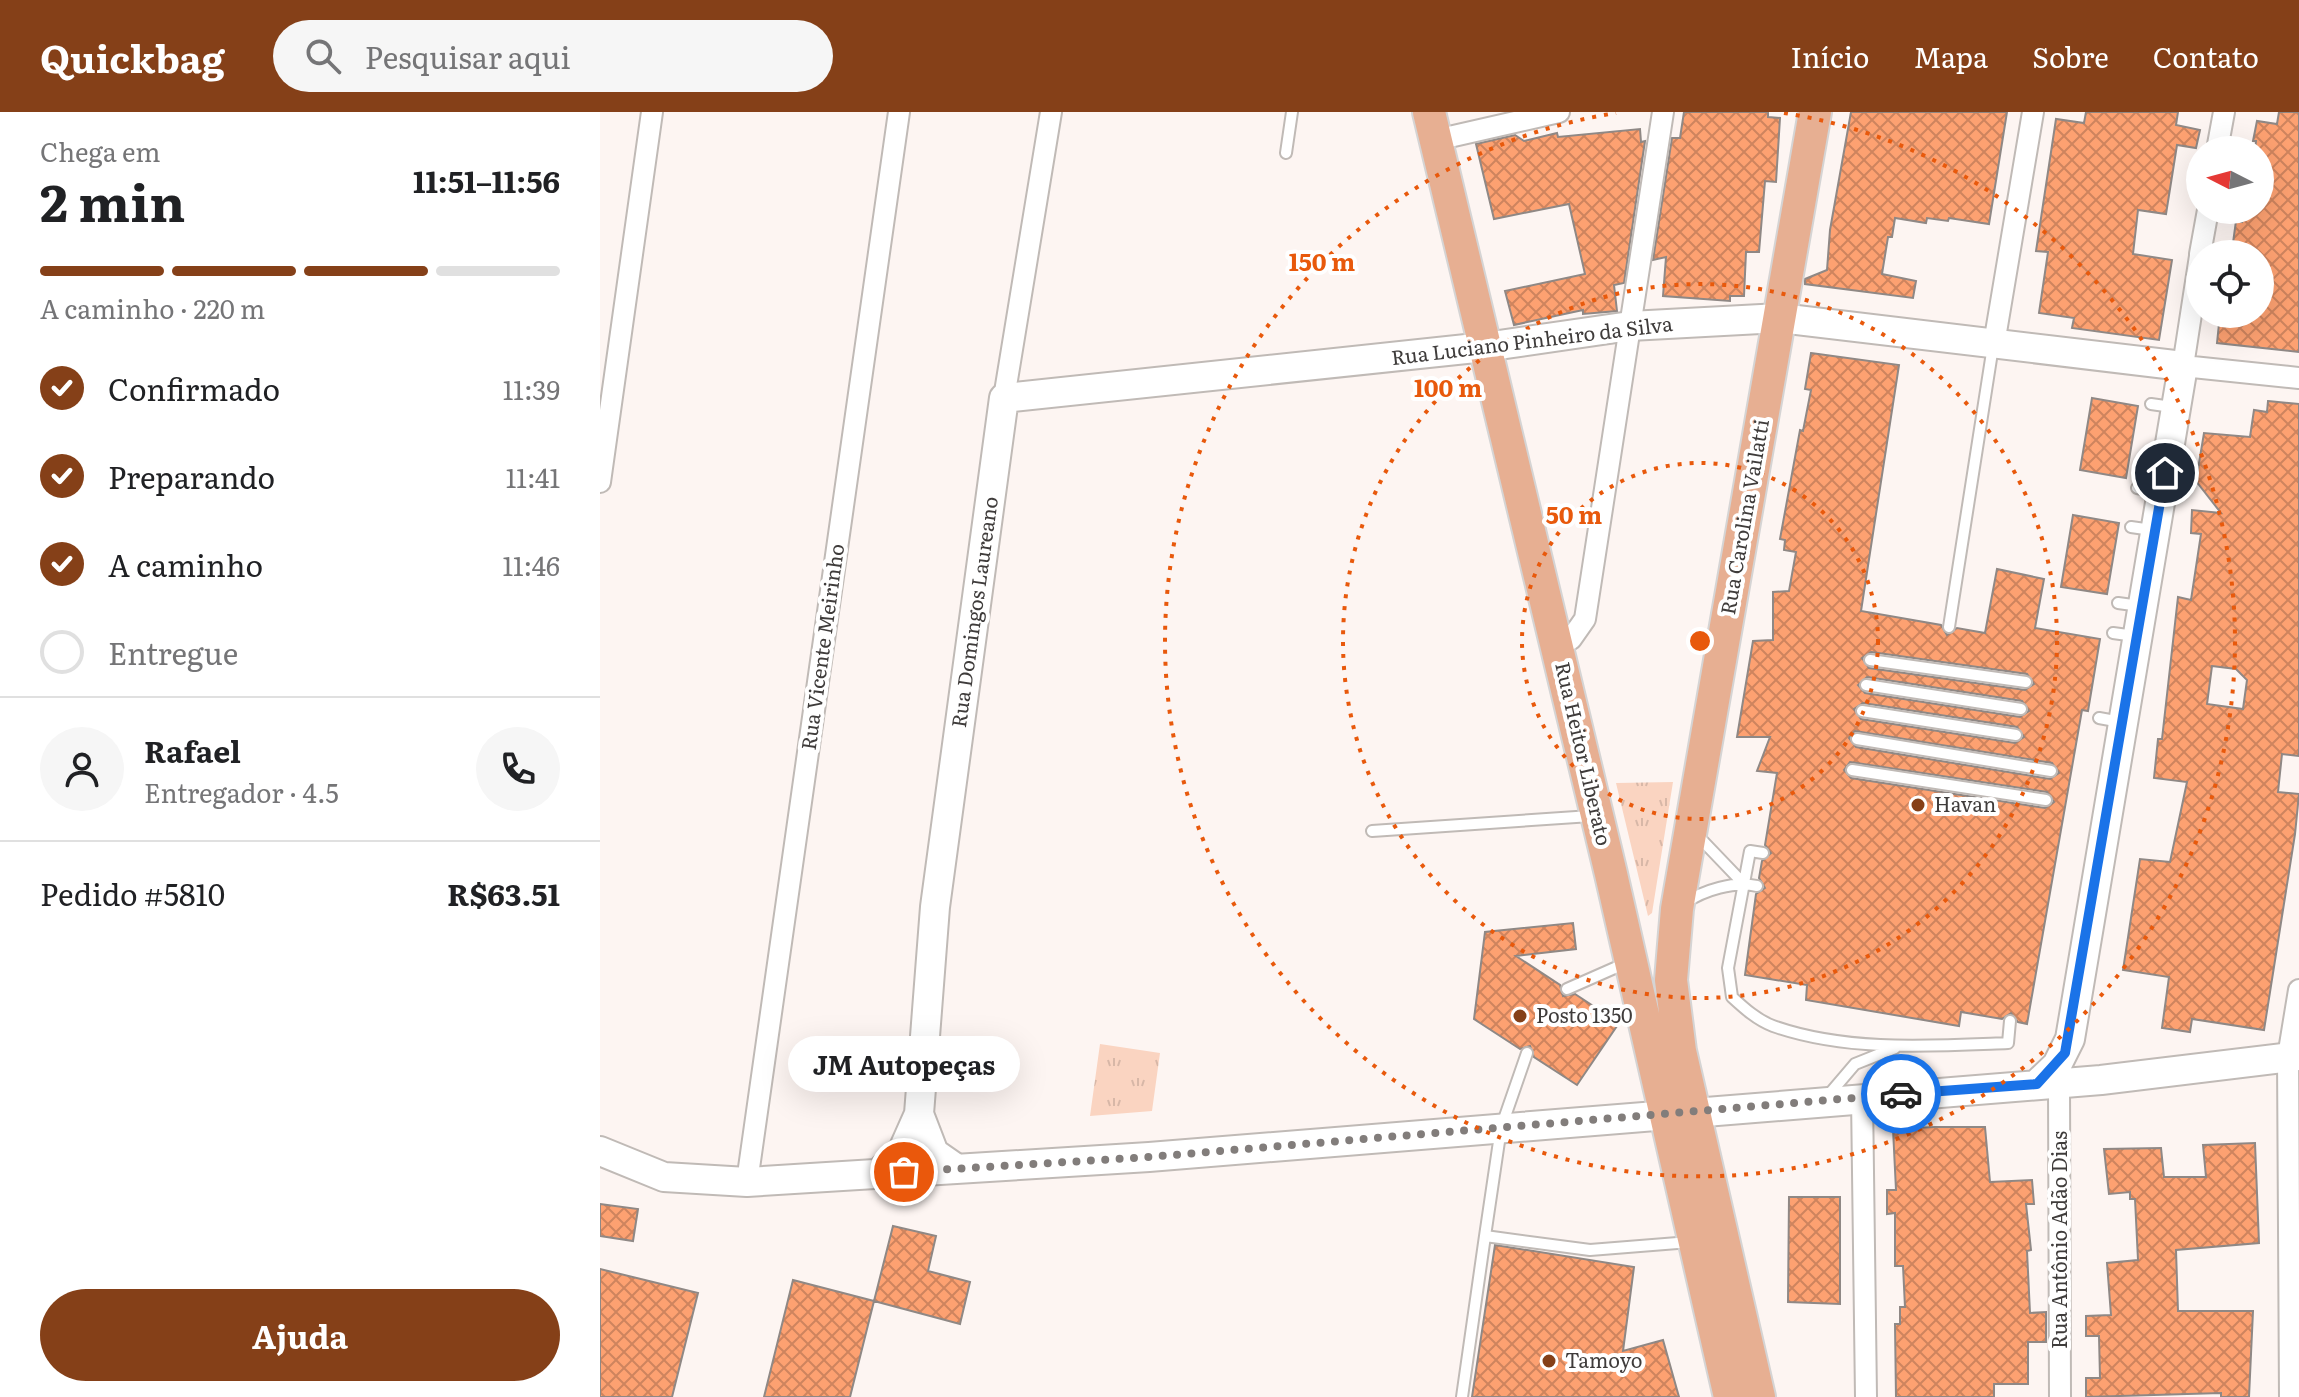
<!DOCTYPE html>
<html lang="pt">
<meta charset="utf-8">
<style>
:root{--surface:#fff;--page:#f6f6f6;--text:#202124;--muted:#757577;--line:#e0e0e0;--accent:#854018}
body{margin:0;font-family:Literata,serif;background:var(--page);color:var(--text);height:100vh;display:flex;flex-direction:column;font-size:30px;white-space:nowrap}
*{box-sizing:border-box;margin:0}
p{font-size:26px;color:var(--muted)}
.icon{flex:none;width:44px;height:44px;fill:none;stroke:currentColor;stroke-width:2;stroke-linecap:round;stroke-linejoin:round}
.map{position:relative;flex:1;overflow:hidden}
.details{display:flex;flex-direction:column;background:var(--surface);width:600px}
.details>*{flex:none}
.needle{width:52px;rotate:276deg}
.fabs{position:absolute;left:1586px;top:24px;display:grid;gap:16px}
.fabs a{display:grid;place-items:center;width:88px;height:88px;border-radius:50%;background:var(--surface);box-shadow:0 8px 32px #0002;font-size:40px}
.pin{position:absolute;display:grid;place-items:center;width:68px;height:68px;color:#fff;margin:-34px;border:4px solid #fff;border-radius:50%;box-shadow:0 2px 8px #0007}
.courier{position:absolute;display:grid;place-items:center;width:80px;height:80px;margin:-40px;border:6px solid #1a73e8;border-radius:50%;background:#fff;color:#222;box-shadow:0 2px 10px #0007}
.bubble{position:absolute;height:56px;border-radius:28px;background:var(--surface);box-shadow:0 8px 32px #0002;font-size:26px;font-weight:700;line-height:56px;text-align:center}
.summary em{font-style:normal;font-weight:700}
.summary div{display:flex;flex-direction:column-reverse}
.summary{display:flex;align-items:center;justify-content:space-between;height:136px;padding:0 40px}
h1{font-size:52px;font-weight:700;line-height:60px}
.bar{display:grid;grid-template-columns:repeat(4,1fr);gap:12px 8px;align-content:center;height:96px;padding:0 40px}
.bar i{height:10px;border-radius:6px;background:var(--line)}
.bar .current{background:var(--accent)}
.bar p{grid-column:span 4}
.line{display:flex;align-items:center;gap:20px;padding:0 40px;border-top:2px solid var(--line)}
.line div{flex:1}
.round{display:grid;place-items:center;flex:none;width:84px;height:84px;border-radius:42px;background:var(--page)}
ol{padding:0 40px;list-style:none}
li{display:flex;align-items:center;gap:24px;height:88px}
li p{margin-inline-start:auto}
li .icon{padding:8px;border-radius:50%;background:var(--accent);color:#fff;stroke-width:4}
li:last-child{color:var(--muted)}
li i{width:44px;height:44px;border:4px solid var(--line);border-radius:50%}
.cta{display:flex;gap:16px;margin-top:auto;padding:16px 40px}
.cta a{flex:1;height:92px;border-radius:48px;background:var(--accent);color:#fff;font-size:32px;font-weight:700;line-height:92px;text-align:center}
header{display:flex;align-items:center;gap:48px;box-sizing:border-box;height:112px;padding:0 40px;background:var(--accent);color:#fff}
header strong{font-size:38px}
nav{display:flex;gap:44px;margin-inline-start:auto;font-size:28px}
.search{width:560px;height:72px;background:var(--page);display:flex;align-items:center;gap:20px;box-sizing:border-box;padding:0 28px;border-radius:44px;color:var(--muted);font-size:30px}
main{display:flex;flex:1;min-height:0}
.map>svg:first-child{display:block}
</style>
<header>
<strong>Quickbag</strong>
<div class="search"><svg class="icon" aria-label="search" viewBox="0 0 24 24"><circle cx="10" cy="10" r="6"/><path d="M15 15l6 6"/></svg>Pesquisar aqui</div>
<nav><a>Início</a><a>Mapa</a><a>Sobre</a><a>Contato</a></nav>
</header>
<main>
<section class="details">
<div class="summary"><div><h1>2 min</h1><p>Chega em</p></div><em>11:51–11:56</em></div>
<div class="bar"><i class="current"></i><i class="current"></i><i class="current"></i><i></i><p>A caminho · 220 m</p></div>
<ol>
<li><svg class="icon" aria-label="check" viewBox="0 0 24 24"><path d="M5 12l5 5 9-10"/></svg>Confirmado<p>11:39</p></li>
<li><svg class="icon" aria-label="check" viewBox="0 0 24 24"><path d="M5 12l5 5 9-10"/></svg>Preparando<p>11:41</p></li>
<li><svg class="icon" aria-label="check" viewBox="0 0 24 24"><path d="M5 12l5 5 9-10"/></svg>A caminho<p>11:46</p></li>
<li><i></i>Entregue</li>
</ol>
<div class="line" style="height:144px"><a class="round"><svg class="icon" aria-label="person" viewBox="0 0 24 24"><circle cx="12" cy="8" r="4"/><path d="M4 21q1-7 8-7t8 7"/></svg></a><div><b>Rafael</b><p>Entregador · 4.5</p></div><a class="round"><svg class="icon" aria-label="phone" viewBox="0 0 24 24"><path d="M5 4h4l2 5-3 2q2 4 5 5l2-3 5 2v4C11 20 4 13 5 4z"/></svg></a></div>
<div class="line" style="height:104px"><div>Pedido #5810</div><b>R$63.51</b></div>
<div class="cta"><a>Ajuda</a></div>
</section>
<div class="map">
<svg width="1699" height="1285" viewBox="0 0 1699 1285">
<defs>
<pattern id="park-tufts" width="24" height="20" patternUnits="userSpaceOnUse" patternTransform="scale(2)"><rect width="24" height="20" fill="#fad4c1"/><path d="M3 7l-1-3M5 7V3M7 7l1-3M15 17l-1-3M17 17v-4M19 17l1-3" fill="none" stroke="#d7b7a7"/></pattern>
<pattern id="building-cross-hatch" width="8" height="8" patternUnits="userSpaceOnUse" patternTransform="scale(2)"><rect width="8" height="8" fill="#fda171"/><path d="M0 0l8 8M0 8l8-8" fill="none" stroke="#ce845e"/></pattern>
</defs>
<rect width="100%" height="100%" fill="#fdf5f2"/>
<path fill="url(#park-tufts)" d="M1073 670 1052 801 1048 804 1016 671Z
M500 932 560 941 552 999 490 1004Z"/>
<path fill="url(#building-cross-hatch)" stroke="#8f8885" stroke-width="2" fill-rule="evenodd" d="M1084 0H1168V5L1180 6 1176 70 1165 69 1159 140H1146L1144 184H1130V189L1063 184 1066 145 1053 148 1072 26H1080Z
M1251 0H1407L1389 112 1349 106 1348 109 1327 106 1326 111 1295 106 1292 125H1288L1282 162 1316 169 1313 186 1205 172V167L1227 158 1230 118Z
M1486 0H1578L1576 13 1600 18 1596 36 1577 33 1566 102 1538 98 1533 142 1572 148 1559 228 1472 216 1474 206 1439 201 1448 140 1436 139 1456 7 1484 11Z
M1679 0H1699V240L1617 231 1620 202H1660V142H1640L1641 139 1632 138 1636 109 1642 110 1644 98H1660V38H1655L1656 29H1653L1657 9 1677 12Z
M1040 17 1041 30 1045 29 1024 171 1014 173 1017 199 983 202V198L914 213 905 179 985 162 969 92 894 107 876 32 915 23 924 29 957 21 958 25Z
M1211 241 1299 253 1261 499 1341 513 1347 523 1357 516 1385 521 1397 457 1444 467 1435 516 1500 527 1488 599 1482 598 1427 912 1418 910 1411 901 1402 907 1361 900 1359 914 1206 888 1207 873 1145 863 1156 782 1165 776 1159 766 1162 749 1171 741 1165 733 1177 661 1157 659 1170 625H1137L1153 529 1173 528V480L1189 479 1196 440 1184 438 1185 428 1180 427 1200 318 1203 319 1211 278 1205 277ZM1271 540 1427 562 1434 572 1425 578 1269 556 1262 546ZM1267 565 1422 589 1429 599 1420 605 1265 581 1258 573ZM1263 591 1417 615 1424 625 1415 631 1261 607 1254 597ZM1255 619 1452 651 1459 661 1450 667 1256 635 1249 626ZM1250 650 1447 680 1454 690 1445 696 1251 666 1244 658Z
M1492 286 1538 294 1526 366 1480 358Z
M1668 289 1699 292V644L1682 642 1678 680 1699 682 1695 722 1664 918 1592 907 1590 920 1562 916 1569 865 1523 858 1540 747 1570 750 1587 670 1554 666 1558 627H1562L1578 485 1591 488 1601 422 1591 421 1592 398 1621 401 1596 369 1604 321 1650 325 1654 298 1667 300ZM1612 554 1636 557 1647 568 1643 597 1607 592Z
M1473 403 1519 411 1507 482 1461 475Z
M973 811 976 837 916 844 960 873 963 884 975 882 1019 911 977 973 934 945 930 934 920 937 874 907 885 820Z
M1335 1015H1385L1390 1070 1432 1068 1434 1092H1426L1431 1138 1427 1139 1430 1201 1446 1200V1230H1428V1272H1394V1285H1296L1295 1212H1300V1195H1305L1303 1154H1295V1101L1287 1102V1078H1296L1293 1017Z
M1655 1031 1659 1131 1576 1138 1578 1199H1653L1649 1285H1621V1281L1486 1285V1266H1500L1499 1224H1486V1204L1511 1203 1507 1151 1538 1148 1535 1087H1530V1080L1509 1082 1504 1037 1561 1036 1564 1065H1606L1603 1033Z
M1189 1085H1240V1192L1188 1190Z
M0 1092 38 1097 33 1129 0 1124Z
M293 1114 336 1124 328 1159 370 1170 360 1212 274 1189Z
M895 1133 1034 1155 1023 1239 1063 1228 1079 1285H872Z
M0 1157 98 1181 72 1285H0Z
M193 1168 274 1189 250 1285H164Z"/>
<g fill="none" stroke-linecap="round" stroke-linejoin="round">
<defs>
<path id="lane" d="M686 41 692 0
M1551 292 1572 295
M1537 376 1559 380
M1531 415 1552 418
M1518 491 1540 494
M1349 515 1393 234
M1513 521 1535 524
M1270 548 1426 570
M1266 573 1421 597
M1262 599 1416 623
M1499 606 1521 610
M1257 627 1451 659
M1252 658 1446 688
M772 719 991 704
M1097 723 1143 771
M1163 741 1150 739 1128 856 1132 885C1144 896 1157 908 1173 914 1246 940 1332 934 1408 931L1410 909
M1085 791C1104 778 1134 769 1157 774
M967 877 1026 851
M927 941 901 1016 885 1124 990 1138 1090 1130
M1226 986 1255 952 1295 936
M862 1285 885 1124"/>
<path id="street" d="M836 28 959 0
M1617 38 1624 0
M1600 142 1608 98
M1600 144 1583 254 1699 266
M1394 232 1433 0
M404 286 451 0
M0 370 52 0
M957 534 971 527 985 507 1063 0
M1459 971 1460 1285
M1262 985 1266 1285
M147 1070 299 0
M1690 1285 1688 945 1699 878"/>
<path id="secondary" d="M319 1002 334 1041 357 1057
M0 1039 64 1065 147 1070 549 1045 1501 968 1699 944
M278 1062 303 1038 319 1002 335 795 404 286 885 235 1030 214 1180 206 1583 254 1470 927 1457 953 1437 972"/>
<path id="primary" d="M829 0 1011 762 1130 1285
M1159 1285 1080 939 1071 868 1077 797 1215 0"/>
</defs>
<use href="#lane" stroke="#c0bab6" stroke-width="14"/>
<use href="#street" stroke="#c0bab6" stroke-width="24"/>
<use href="#secondary" stroke="#c0bab6" stroke-width="32"/>
<use href="#primary" stroke="#d5d4d4" stroke-width="36"/>
<use href="#lane" stroke="#fff" stroke-width="10"/>
<use href="#street" stroke="#fff" stroke-width="20"/>
<use href="#secondary" stroke="#fff" stroke-width="28"/>
<use href="#primary" stroke="#e7af92" stroke-width="32"/>
</g>
<g fill="none" stroke-linecap="round" stroke-linejoin="round">
<path stroke="#827d7b" stroke-width="8" stroke-dasharray="0 14.4" d="M304 1060 549 1045 1301 982"/>
<path stroke="#1a73e8" stroke-width="10" d="M1301 982 1437 972 1465 941 1565 361"/>
</g>
<g fill="none" stroke="#e8590c" stroke-width="4" stroke-dasharray="4 8">
<circle cx="1100" cy="529" r="178"/>
<circle cx="1100" cy="529" r="357"/>
<path d="M1184 1A535 535 0 1 1 1016 1"/>
</g>
<g fill="#854018" stroke="#fff" stroke-width="3">
<circle cx="1318" cy="693" r="8"/>
<circle cx="920" cy="904" r="8"/>
<circle cx="949" cy="1249" r="8"/>
</g>
<g text-anchor="middle" stroke-width="8" stroke-linejoin="round" paint-order="stroke">
<g font-size="20" fill="#3f3c3b" stroke="#fff">
<text transform="translate(932 229) rotate(-7)" y="7">Rua Luciano Pinheiro da Silva</text>
<text transform="translate(1145 405) rotate(-80)" y="7">Rua Carolina Vailatti</text>
<text transform="translate(375 500) rotate(-82)" y="7">Rua Domingos Laureano</text>
<text transform="translate(223 535) rotate(-82)" y="7">Rua Vicente Meirinho</text>
<text transform="translate(983 642) rotate(77)" y="7">Rua Heitor Liberato</text>
<text transform="translate(1460 1128) rotate(-90)" y="7">Rua Antônio Adão Dias</text>
</g>
<g font-size="20" fill="#3f3c3b" stroke="#fff" text-anchor="start">
<text x="1334" y="700">Havan</text>
<text x="936" y="911">Posto 1350</text>
<text x="965" y="1256">Tamoyo</text>
</g>
</g>
<circle cx="1100" cy="529" r="12" fill="#e8590c" stroke="#fff" stroke-width="4"/>
<g font-size="24" text-anchor="middle" font-weight="bold" fill="#e8590c" stroke="#fff" stroke-width="8" stroke-linejoin="round" paint-order="stroke">
<text x="722" y="159">150 m</text>
<text x="848" y="285">100 m</text>
<text x="974" y="412">50 m</text>
</g>
</svg>
<div class="fabs">
<a><svg class="needle" viewBox="-14 -14 28 28"><path d="M0-13l5 13h-10z" fill="#e53935"/><path d="M0 13l5-13h-10z" fill="#757577"/></svg></a>
<a><svg class="icon" aria-label="locate" viewBox="0 0 24 24"><circle cx="12" cy="12" r="6"/><path d="M12 2v4M12 18v4M2 12h4M18 12h4"/></svg></a>
</div>
<div class="pin" style="left:304px;top:1060px;background:#ea580c"><svg class="icon" aria-label="bag" viewBox="0 0 24 24"><path d="M5 8h14l-1 12H6zM9 8a3 3 0 0 1 6 0"/></svg></div>
<div class="pin" style="left:1565px;top:361px;background:#1f2937"><svg class="icon" aria-label="home" viewBox="0 0 24 24"><path d="M3 11l9-7 9 7M6 9v11h12V9"/></svg></div>
<div class="courier" style="left:1301px;top:982px"><svg class="icon" aria-label="car" viewBox="0 0 24 24"><path d="M5 17H2v-5l4-1 3-4h7l3 4 3 1v5h-3M9 17h6M6 11h13"/><circle cx="7" cy="17" r="2"/><circle cx="17" cy="17" r="2"/></svg></div>
<div class="bubble" style="left:188px;top:924px;width:232px">JM Autopeças</div>
</div>
</main>
